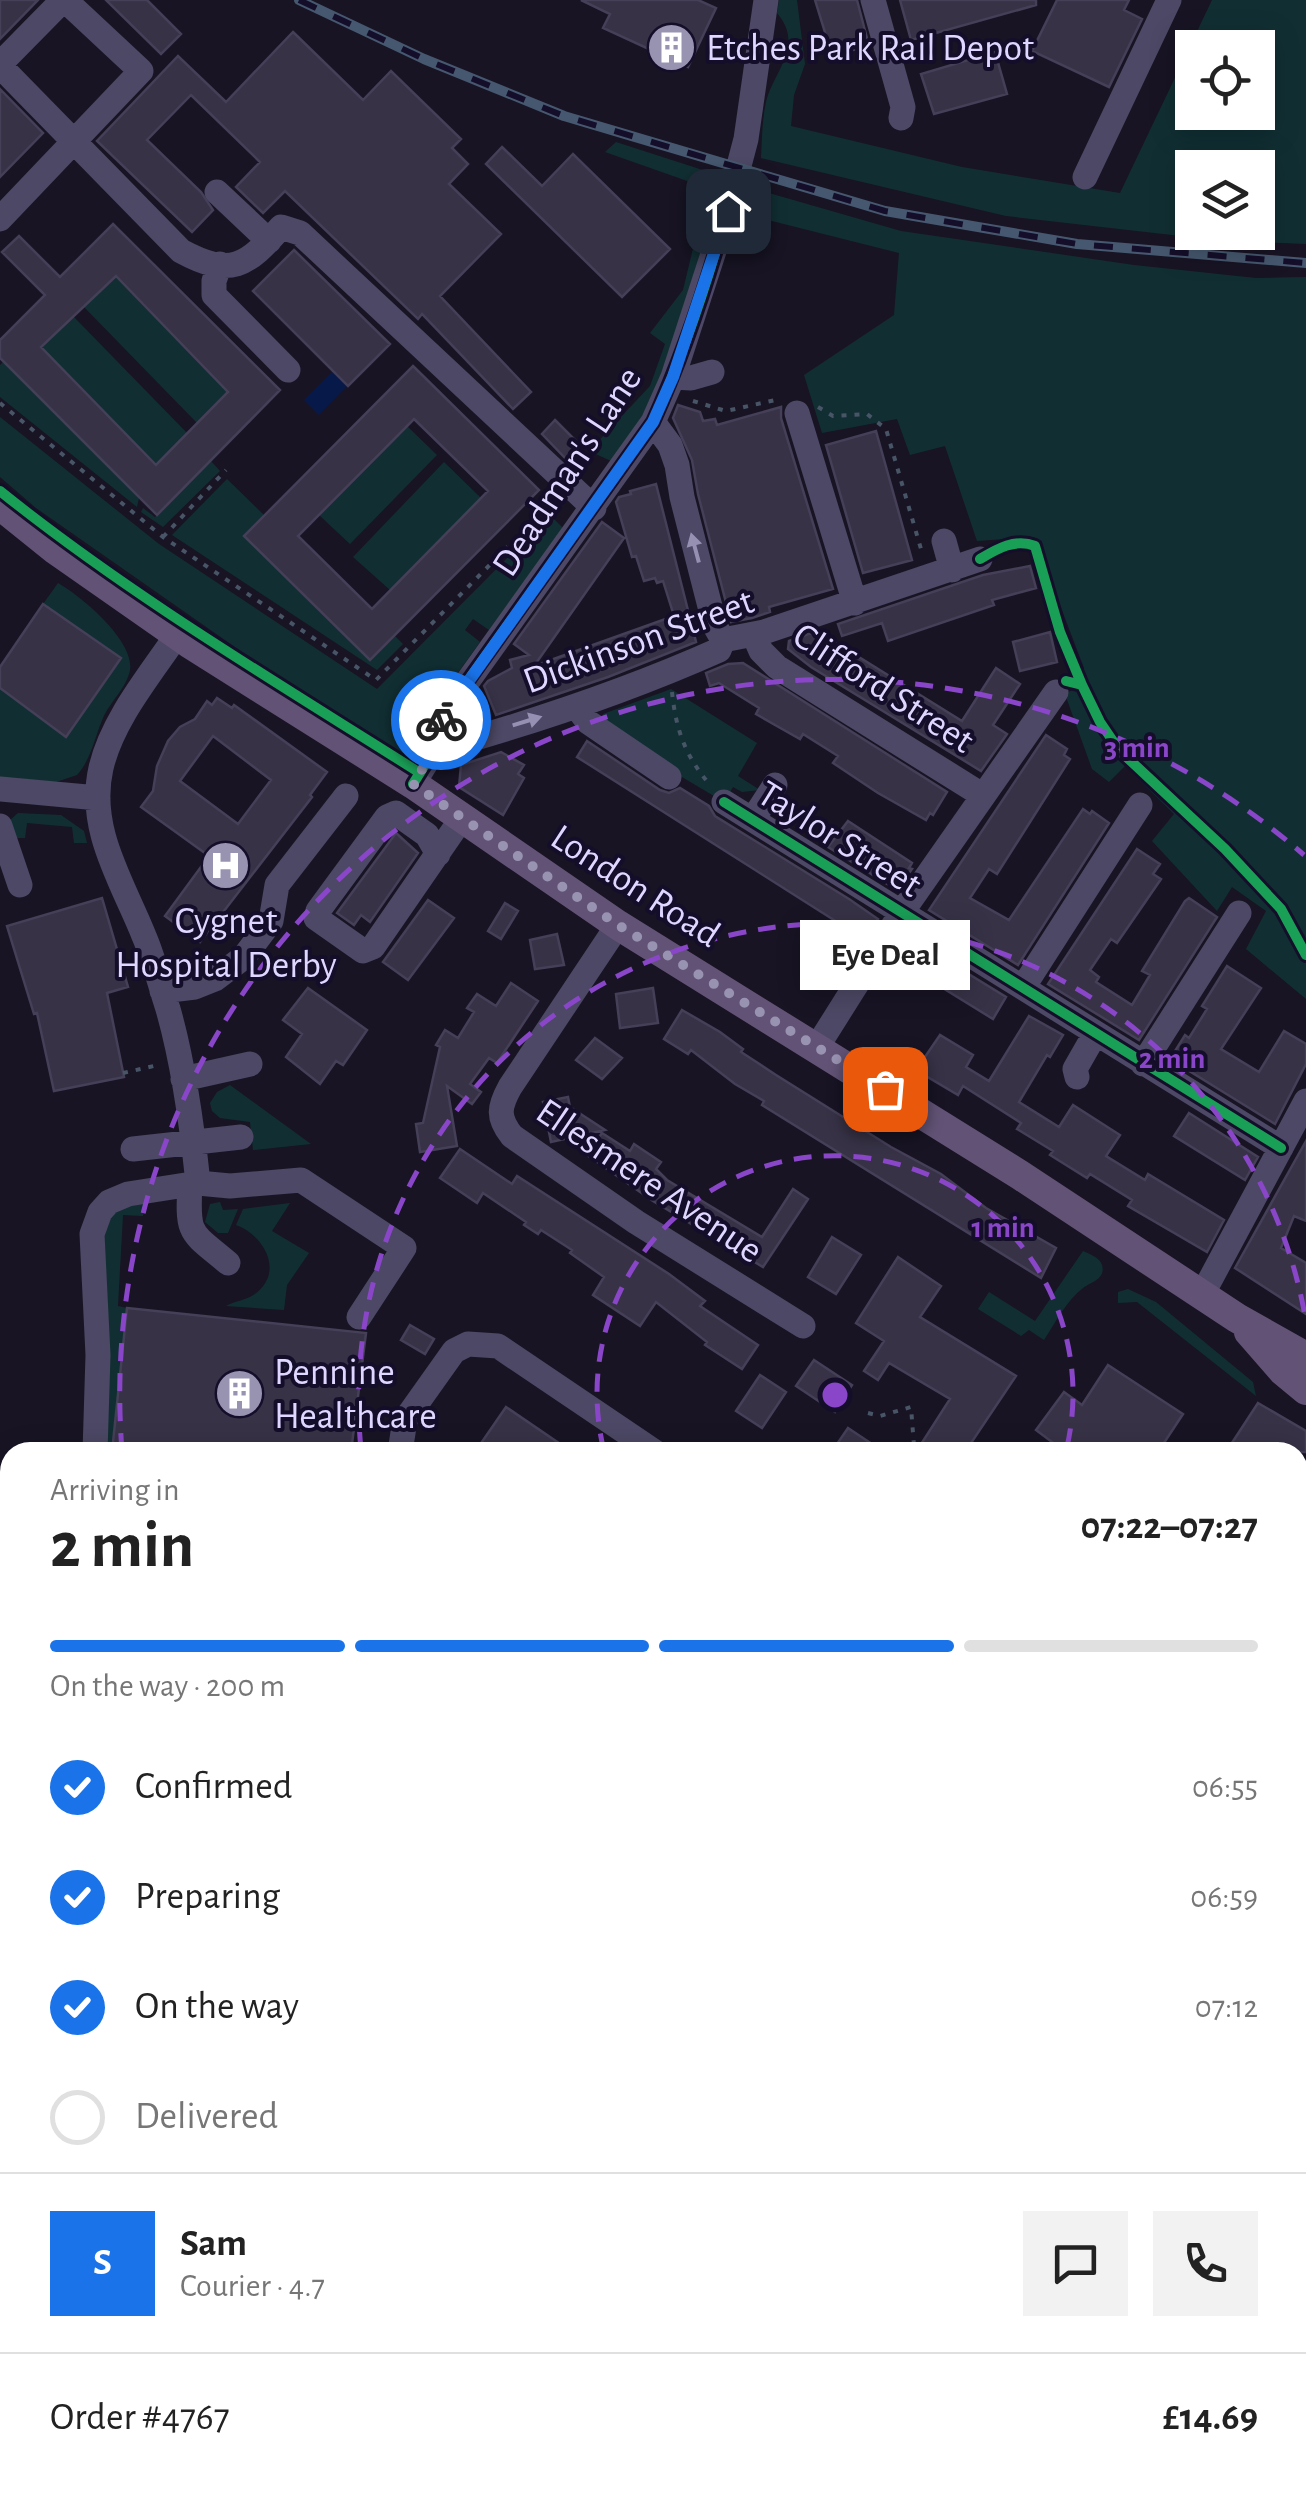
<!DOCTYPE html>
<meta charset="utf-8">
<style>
:root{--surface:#fff;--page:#f2f2f2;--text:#222;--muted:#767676;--line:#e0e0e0;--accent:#1a73e8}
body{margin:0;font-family:"Alegreya Sans",sans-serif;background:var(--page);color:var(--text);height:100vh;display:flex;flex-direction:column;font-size:38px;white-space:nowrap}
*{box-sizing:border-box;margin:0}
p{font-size:32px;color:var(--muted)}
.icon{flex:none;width:55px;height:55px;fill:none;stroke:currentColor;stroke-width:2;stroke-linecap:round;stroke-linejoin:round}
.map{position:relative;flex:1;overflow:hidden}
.side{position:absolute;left:0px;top:1442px;width:1308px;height:1062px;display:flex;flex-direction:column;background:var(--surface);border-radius:30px 30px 0 0;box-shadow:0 5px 25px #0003}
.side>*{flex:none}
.controls{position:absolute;left:1175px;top:30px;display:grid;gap:20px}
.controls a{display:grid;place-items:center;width:100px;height:100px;border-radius:0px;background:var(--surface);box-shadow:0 5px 25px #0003;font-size:50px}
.pin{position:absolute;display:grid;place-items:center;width:85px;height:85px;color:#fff;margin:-42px;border-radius:20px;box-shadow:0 5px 15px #0006}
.courier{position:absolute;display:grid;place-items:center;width:100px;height:100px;margin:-50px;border:8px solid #1a73e8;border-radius:50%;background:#fff;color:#222;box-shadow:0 2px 12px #0007}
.bubble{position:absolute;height:70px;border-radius:0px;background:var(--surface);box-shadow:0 5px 25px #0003;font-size:32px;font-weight:600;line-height:70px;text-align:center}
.summary em{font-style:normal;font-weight:600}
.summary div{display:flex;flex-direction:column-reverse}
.summary{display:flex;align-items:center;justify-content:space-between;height:170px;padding:0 50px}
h1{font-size:65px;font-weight:600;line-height:75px}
.bar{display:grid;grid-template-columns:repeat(4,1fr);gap:15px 10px;align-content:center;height:120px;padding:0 50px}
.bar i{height:12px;border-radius:8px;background:var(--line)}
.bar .selected{background:var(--accent)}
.bar p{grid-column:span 4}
.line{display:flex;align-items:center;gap:25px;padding:0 50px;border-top:2px solid var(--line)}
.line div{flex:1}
.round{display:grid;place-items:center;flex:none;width:105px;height:105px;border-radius:0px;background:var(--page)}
ol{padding:0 50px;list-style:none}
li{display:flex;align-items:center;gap:30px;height:110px}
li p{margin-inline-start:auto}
li .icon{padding:10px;border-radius:50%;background:var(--accent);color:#fff;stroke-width:4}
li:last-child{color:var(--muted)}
li i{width:55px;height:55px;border:5px solid var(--line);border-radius:50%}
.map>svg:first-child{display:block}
</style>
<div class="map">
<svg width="1306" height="2503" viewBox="0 0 1306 2503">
<rect width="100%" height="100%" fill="#181424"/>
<path fill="#112f33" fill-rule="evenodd" d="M779 0H797L805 64 794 95 791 126 962 167 1120 193 1212 0H1306V244L1216 240 1006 216 761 158C762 140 762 120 766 102 774 70 805 46 777 13ZM1192 48H1258V112H1192ZM1192 168H1258V232H1192Z
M616 142 709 172 715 194 711 234 654 401 611 461 589 451 650 386 665 344 650 333 683 290 703 207 687 203 690 182 605 152Z
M748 187 901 231 1134 265 1256 278 1306 277V999L1246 949 1266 911 1232 887 1217 911 1152 841 1174 814 1125 766 1109 782 1092 769 1065 694 1072 690 1084 668 1034 537 977 541 945 446 910 455 897 419 822 433 804 375 894 315 899 253 740 213Z
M116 276 228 392 197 423 84 307Z
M73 316 188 434 156 465 41 347Z
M3 362 139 498 137 507 0 397V365Z
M0 417 159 544 377 689 550 515 563 528 489 630 473 619 465 630 480 642 414 734 401 763 36 508 0 477Z
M407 426 437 455 350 544 319 515Z
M211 461 220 471 163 527 141 512 143 508 155 517Z
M444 462 481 498 390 590 353 557Z
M227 479 265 516 245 537 369 660 394 635 403 644 377 670 172 535Z
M58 583C81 596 135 641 130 670 127 687 110 702 103 718 95 736 91 760 77 775L56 782 0 778V688L66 736 120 658 43 604Z
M671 689 757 743 738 776 760 790 742 792 733 787 724 802 608 733 603 714Z
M18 813 61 815 84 831 87 843H74L72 827 27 823 25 838H12L10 820Z
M230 1085 311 1144 253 1150 250 1122 220 1118 212 1111 210 1103 217 1092Z
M145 1201 143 1216 123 1215 118 1306 127 1308 112 1452H106L101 1239C112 1210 114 1209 145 1201Z
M220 1202 223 1210 238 1209 228 1233H218L205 1222 210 1204Z
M290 1203 272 1231 309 1253 287 1285 284 1310 226 1306C235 1301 247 1300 255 1294 285 1272 264 1235 236 1225L243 1209Z
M1083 1251C1090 1254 1100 1258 1102 1265 1106 1279 1091 1282 1083 1288 1067 1300 1055 1323 1044 1340L1029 1330 1021 1336 978 1309 989 1292 1035 1321Z
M1128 1289 1156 1302 1253 1382 1256 1396 1137 1302 1118 1303V1292Z"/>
<path fill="#071948" d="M332 372 347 386 319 415 304 400Z"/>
<path fill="#373246" stroke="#453f58" stroke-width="2.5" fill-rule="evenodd" d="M0 0H38L0 39Z
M106 0H147L181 34 161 54Z
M581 0H698L716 8 688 67 603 28 610 14Z
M815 0H857L869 46 832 55Z
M900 0H1036V5L911 40Z
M1057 0H1129L1124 10 1142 19 1109 87 1032 51Z
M293 32 363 100 391 71 461 139 452 148 468 164 449 184 501 234 440 296 531 392 513 409 422 314 418 319 285 191 263 213 236 187 260 162 191 95 147 140 201 192 213 210 192 232 97 141 178 56 226 102Z
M995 52 1007 94 934 114 921 74Z
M0 89 43 133 0 177Z
M502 147 542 186 573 154 670 249 622 297 486 164Z
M113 224 280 390 157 515 0 358V340L45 295 2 252 19 236 60 277ZM116 276 228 392 156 465 41 347Z
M294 250 390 344 348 386 253 291Z
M413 366 539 490 370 660 244 536ZM414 419 488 491 372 609 298 536Z
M678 405 700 412 703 421 715 419 717 425 781 407V418L833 589 769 607 770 612 752 618 731 622 698 494 692 460 673 418Z
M555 420 581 446 567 460 542 434Z
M876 431 912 560 863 573 826 445Z
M656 484 696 642 608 677 496 715 484 686 488 681 512 668 510 660 529 655 514 644 602 522 624 538 534 666 674 616 663 581 657 583 655 578 644 581 636 556 632 557 616 502 619 497 631 494 630 491Z
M1030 566 1036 588 992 600 994 605 888 641 882 623 842 636 838 624 983 575Z
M43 604 121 658 66 737 0 688V667Z
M817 631 962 721 996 668 1020 684 993 725 1007 734 981 771 811 667 788 649 789 641Z
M1050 632 1057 662 1020 671 1013 642Z
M743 663 947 792 933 815 930 813 926 820 878 793 833 763 838 756 803 734 800 739 775 725 756 714 759 708 719 683 710 686 706 673 728 664Z
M217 698 232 708 234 705 327 772 310 795 312 797 200 942 165 916 209 856 141 807 153 791 157 766 168 741 180 727 195 719 207 701 212 705ZM213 736 271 780 238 824 180 781Z
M1046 735 1067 749 1064 755 1070 759 997 874 989 869 970 898 1009 920 1083 809 1090 814 1092 811 1109 823 1018 965 929 910Z
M587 741 660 790 669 793 680 788 709 806 715 816 849 899 878 919 868 935 859 929 856 934 577 757Z
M501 752 524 765 518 774 524 778 503 815 459 787 461 765Z
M848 821 912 863 909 868 912 869 897 890 828 847Z
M396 833 418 853 370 922 361 915 354 925 337 913Z
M1137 849 1160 864 1153 874 1161 879 1117 943 1111 939 1090 970 1099 977 1096 982 1132 1005 1150 975 1142 971 1185 901 1189 898 1217 917 1139 1040 1048 984Z
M102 898 128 987 107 993 124 1077 54 1091 37 1013 34 1014 7 926Z
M428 900 454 918 408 980 383 962Z
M505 903 518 911 501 939 488 931Z
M557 934 564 965 535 969 530 940Z
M910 938 1006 997 993 1019 896 959Z
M1227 966 1261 988 1221 1049 1259 1072 1284 1031 1306 1044V1064L1275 1124 1170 1059 1185 1035 1189 1038 1207 1009 1202 1006Z
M511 983 538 1001 497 1063 489 1058 470 1084 481 1092 472 1104 447 1086 457 1146 420 1152 416 1124 423 1123 440 1047 436 1045 445 1030 458 1038 474 1012 467 1008 477 994 496 1006Z
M308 988 367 1030 343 1065 336 1061 320 1084 286 1057 302 1034 283 1020Z
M653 988 658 1023 620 1028 616 994Z
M682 1010 720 1032 743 1049 741 1052 776 1075 891 1147 941 1174 986 1208 1056 1248 1041 1278 762 1105 764 1101 735 1084 691 1050 688 1054 664 1039Z
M1029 1016 1063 1035 1050 1057 1047 1055 1019 1102 1059 1127 1073 1105 1120 1135 1106 1156 1145 1180 1148 1174 1224 1220 1207 1252 1128 1206 1132 1200 1090 1174 1087 1178 1050 1155 1053 1151 1017 1129 1021 1123 963 1086 958 1095 916 1070 940 1035 973 1055 966 1067 989 1081Z
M595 1038 622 1058 602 1079 576 1060Z
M568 1097 570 1107 605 1130 551 1142 543 1102Z
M1189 1113 1258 1157 1245 1180 1174 1136Z
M602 1133 630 1151 634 1144 661 1162 656 1169 667 1180 762 1237 793 1189 808 1199 763 1267 653 1201 587 1155Z
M1306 1141V1221L1294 1216 1281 1248 1306 1263V1314L1235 1268Z
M460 1149 512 1184 517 1176 669 1274 705 1301 700 1306 758 1345 742 1369 705 1345 707 1342 656 1302 640 1326 593 1295 604 1277 570 1253 572 1250 541 1230 538 1234 524 1225 526 1222 483 1193 477 1203 440 1178Z
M832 1237 861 1255 836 1294 808 1277Z
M898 1257 941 1286 920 1317 1016 1376 965 1452H916L950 1399 889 1363 878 1380 864 1371 884 1341 856 1323Z
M127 1308 366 1333 351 1452H112Z
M410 1325 434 1339 425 1354 401 1340Z
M814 1360 852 1385 835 1412 796 1386Z
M1108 1365 1183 1414 1158 1452H1051L1056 1445 1036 1430 1064 1392 1082 1405Z
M760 1375 786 1392 762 1428 736 1411Z
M1258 1403 1306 1431V1452H1226Z
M506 1407 572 1452H475Z
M848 1428 884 1452H850L837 1444Z"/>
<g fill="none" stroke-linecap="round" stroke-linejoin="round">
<path stroke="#475566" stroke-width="4" stroke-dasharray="5 8" stroke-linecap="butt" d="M693 401 726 411 780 399
M0 403 163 537 376 680 554 500
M818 407 833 416 867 414 886 429 921 549
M163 537 226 470
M672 692C676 730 685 756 711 786
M123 1073 158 1065
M868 1413 880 1416 911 1407 914 1446 909 1452"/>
<path stroke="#4c4865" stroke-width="25" d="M873 0 903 107 901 118
M0 64 63 0
M0 66 181 251C231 278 247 266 281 227L300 233 594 508
M1085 177 1169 0
M217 192 269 241
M0 219 141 71 65 0
M220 264 214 281V295L288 370
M673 377 691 378 712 372
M797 413 855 603
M653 422 670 445 677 465 682 497 715 626 723 640
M944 541 952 570
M177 635C150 675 112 720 101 768 87 829 122 881 144 936 154 959 160 985 168 1009 184 1065 192 1125 198 1183
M754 635 761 651 777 667 982 795
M576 706 588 722 669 777
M434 750C531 723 627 691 719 650L723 640 764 632 980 559
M413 784 434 750 442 717 653 422 673 377 727 211 746 139 766 0
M0 789 98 798
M724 802 1281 1148
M753 819 775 785
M0 826 20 885
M438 854 427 835 396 813 387 817 318 911 316 918 363 951 373 947 462 818
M618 925 510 1087C499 1107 497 1117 512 1136L636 1222 803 1326
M1024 986 1140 805
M162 991 195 987 215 979 244 957 271 921 277 885 346 796
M817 1047 902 912 1056 692
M1143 1064 1239 913
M1077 1077 1075 1069 1095 1034
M183 1079 250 1064
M133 1149 241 1137
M190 1184C187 1236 190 1231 228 1263
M1203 1293 1306 1101
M95 1452 98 1355 92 1234 100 1212 109 1202 128 1194 198 1183 230 1186 301 1180 404 1248 359 1317
M400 1452 405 1420 454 1351 468 1344 498 1346 655 1452
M1298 1698 1306 1701
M1298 1775 1306 1761
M1298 1974 1306 1980
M783 2495 804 2503
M474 2503 476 2495
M882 2503 885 2495
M1066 2503 1071 2495"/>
<path stroke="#625376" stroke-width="30" d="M0 505 56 550 189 643 413 784 618 925 1020 1175 1237 1318 1306 1357
M1249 1332 1283 1371 1306 1390"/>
<defs>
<path id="rail" d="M299 0 424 59 564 116 885 211 1077 244 1306 263"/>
</defs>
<use href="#rail" stroke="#46586f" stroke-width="10"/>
<use href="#rail" stroke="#150e2a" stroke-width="6" stroke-dasharray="19" stroke-linecap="butt"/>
<defs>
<path id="cycleway" d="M0 491C132 597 278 683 420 773
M980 559C997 549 1015 538 1035 546L1060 632 1082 685
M1066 681 1082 685 1100 722 1119 750 1225 849 1281 909 1306 955
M413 784 434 750 442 717 653 422C688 344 715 260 736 177
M724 802 1281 1148"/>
</defs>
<use href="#cycleway" stroke="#150e2a" stroke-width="16"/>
<use href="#cycleway" stroke="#1a9f57" stroke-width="10"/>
</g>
<defs><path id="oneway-solid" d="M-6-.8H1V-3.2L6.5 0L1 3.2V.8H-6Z" transform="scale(2.5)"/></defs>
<g fill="#9690b2">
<use href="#oneway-solid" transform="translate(695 548) rotate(-105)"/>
<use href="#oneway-solid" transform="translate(527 721) rotate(-17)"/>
</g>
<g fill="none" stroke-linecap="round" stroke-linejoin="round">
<path stroke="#9993b2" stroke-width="10" stroke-dasharray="0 18" d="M441 720 434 750 413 784 618 925 885 1089"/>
<path stroke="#1a73e8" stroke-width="12" d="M441 720 653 422 673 377 728 211"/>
</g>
<g fill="none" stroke="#8a46c9" stroke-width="5" stroke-dasharray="18 12">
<path d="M604 1451A238 238 0 1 1 1066 1451"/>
<path d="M1305 1474A477 477 0 0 1 1298 1510M361 1449A477 477 0 0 1 1305 1316"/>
<path d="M122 1451A715 715 0 0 1 1304 855"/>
</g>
<defs>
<symbol id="building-disc" viewBox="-11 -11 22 22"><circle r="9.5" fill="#9993b2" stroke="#150e2a"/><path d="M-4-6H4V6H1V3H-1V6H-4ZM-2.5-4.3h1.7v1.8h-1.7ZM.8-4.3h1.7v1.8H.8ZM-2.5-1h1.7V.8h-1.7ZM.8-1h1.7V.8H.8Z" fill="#fff"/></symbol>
<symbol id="hospital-disc" viewBox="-11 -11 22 22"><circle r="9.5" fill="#9993b2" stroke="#150e2a"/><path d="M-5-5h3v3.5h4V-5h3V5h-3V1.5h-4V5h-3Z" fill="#fff"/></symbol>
</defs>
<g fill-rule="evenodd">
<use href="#building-disc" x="644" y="20" width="55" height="55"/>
<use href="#hospital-disc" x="198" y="838" width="55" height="55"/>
<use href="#building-disc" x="212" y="1366" width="55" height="55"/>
</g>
<g text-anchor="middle" stroke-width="8" stroke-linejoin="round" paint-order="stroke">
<g font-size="38" fill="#dfd7ff" stroke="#150e2a" text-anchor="start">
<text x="706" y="60">Etches Park Rail Depot</text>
<text x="226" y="933" text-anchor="middle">Cygnet<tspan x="226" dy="44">Hospital Derby</tspan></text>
<text x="274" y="1384">Pennine<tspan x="274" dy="44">Healthcare</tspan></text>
</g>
<g font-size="38" fill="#dfd7ff" stroke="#150e2a">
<text transform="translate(566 471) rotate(-57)" y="13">Deadman's Lane</text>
<text transform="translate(638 640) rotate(-20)" y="13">Dickinson Street</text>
<text transform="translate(884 687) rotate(33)" y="13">Clifford Street</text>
<text transform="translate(840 838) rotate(32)" y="13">Taylor Street</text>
<text transform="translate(636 885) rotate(33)" y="13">London Road</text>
<text transform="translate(650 1180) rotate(34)" y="13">Ellesmere Avenue</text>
</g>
</g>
<circle cx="835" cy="1395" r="15" fill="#8a46c9" stroke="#150e2a" stroke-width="5"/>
<g font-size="30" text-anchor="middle" font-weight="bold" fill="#8a46c9" stroke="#150e2a" stroke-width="8" stroke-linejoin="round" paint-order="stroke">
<text x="1137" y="757">3 min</text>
<text x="1172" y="1068">2 min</text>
<text x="1003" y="1237">1 min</text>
</g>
</svg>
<div class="controls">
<a><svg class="icon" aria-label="locate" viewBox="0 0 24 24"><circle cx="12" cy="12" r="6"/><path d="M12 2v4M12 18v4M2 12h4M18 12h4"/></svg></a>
<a><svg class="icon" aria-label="layers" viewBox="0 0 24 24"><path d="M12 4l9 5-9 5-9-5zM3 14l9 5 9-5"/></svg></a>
</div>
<div class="pin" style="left:885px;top:1089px;background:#ea580c"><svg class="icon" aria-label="bag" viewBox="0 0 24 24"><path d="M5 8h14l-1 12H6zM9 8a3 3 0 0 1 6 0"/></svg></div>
<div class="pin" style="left:728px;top:211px;background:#1f2937"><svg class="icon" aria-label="home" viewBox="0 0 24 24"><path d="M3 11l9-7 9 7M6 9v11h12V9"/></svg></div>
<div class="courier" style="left:441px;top:720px"><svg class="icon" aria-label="bike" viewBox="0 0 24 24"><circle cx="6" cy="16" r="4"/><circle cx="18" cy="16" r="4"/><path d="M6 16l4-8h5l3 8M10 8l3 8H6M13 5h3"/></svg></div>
<div class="bubble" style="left:800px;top:920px;width:170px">Eye Deal</div>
<section class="side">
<div class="summary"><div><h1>2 min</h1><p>Arriving in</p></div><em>07:22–07:27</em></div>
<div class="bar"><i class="selected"></i><i class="selected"></i><i class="selected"></i><i></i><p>On the way · 200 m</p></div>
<ol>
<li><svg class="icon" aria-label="check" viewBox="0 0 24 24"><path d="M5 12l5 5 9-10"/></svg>Confirmed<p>06:55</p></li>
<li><svg class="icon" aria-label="check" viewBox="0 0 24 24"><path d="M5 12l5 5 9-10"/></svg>Preparing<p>06:59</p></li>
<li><svg class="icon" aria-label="check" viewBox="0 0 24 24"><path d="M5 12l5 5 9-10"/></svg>On the way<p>07:12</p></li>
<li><i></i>Delivered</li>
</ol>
<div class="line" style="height:180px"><b class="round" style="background:var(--accent);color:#fff">S</b><div><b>Sam</b><p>Courier · 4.7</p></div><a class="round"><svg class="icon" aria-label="chat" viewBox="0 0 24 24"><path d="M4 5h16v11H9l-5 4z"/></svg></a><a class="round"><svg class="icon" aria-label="phone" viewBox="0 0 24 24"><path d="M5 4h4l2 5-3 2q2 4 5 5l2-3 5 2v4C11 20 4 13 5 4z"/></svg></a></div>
<div class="line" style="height:130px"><div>Order #4767</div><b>£14.69</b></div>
</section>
</div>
